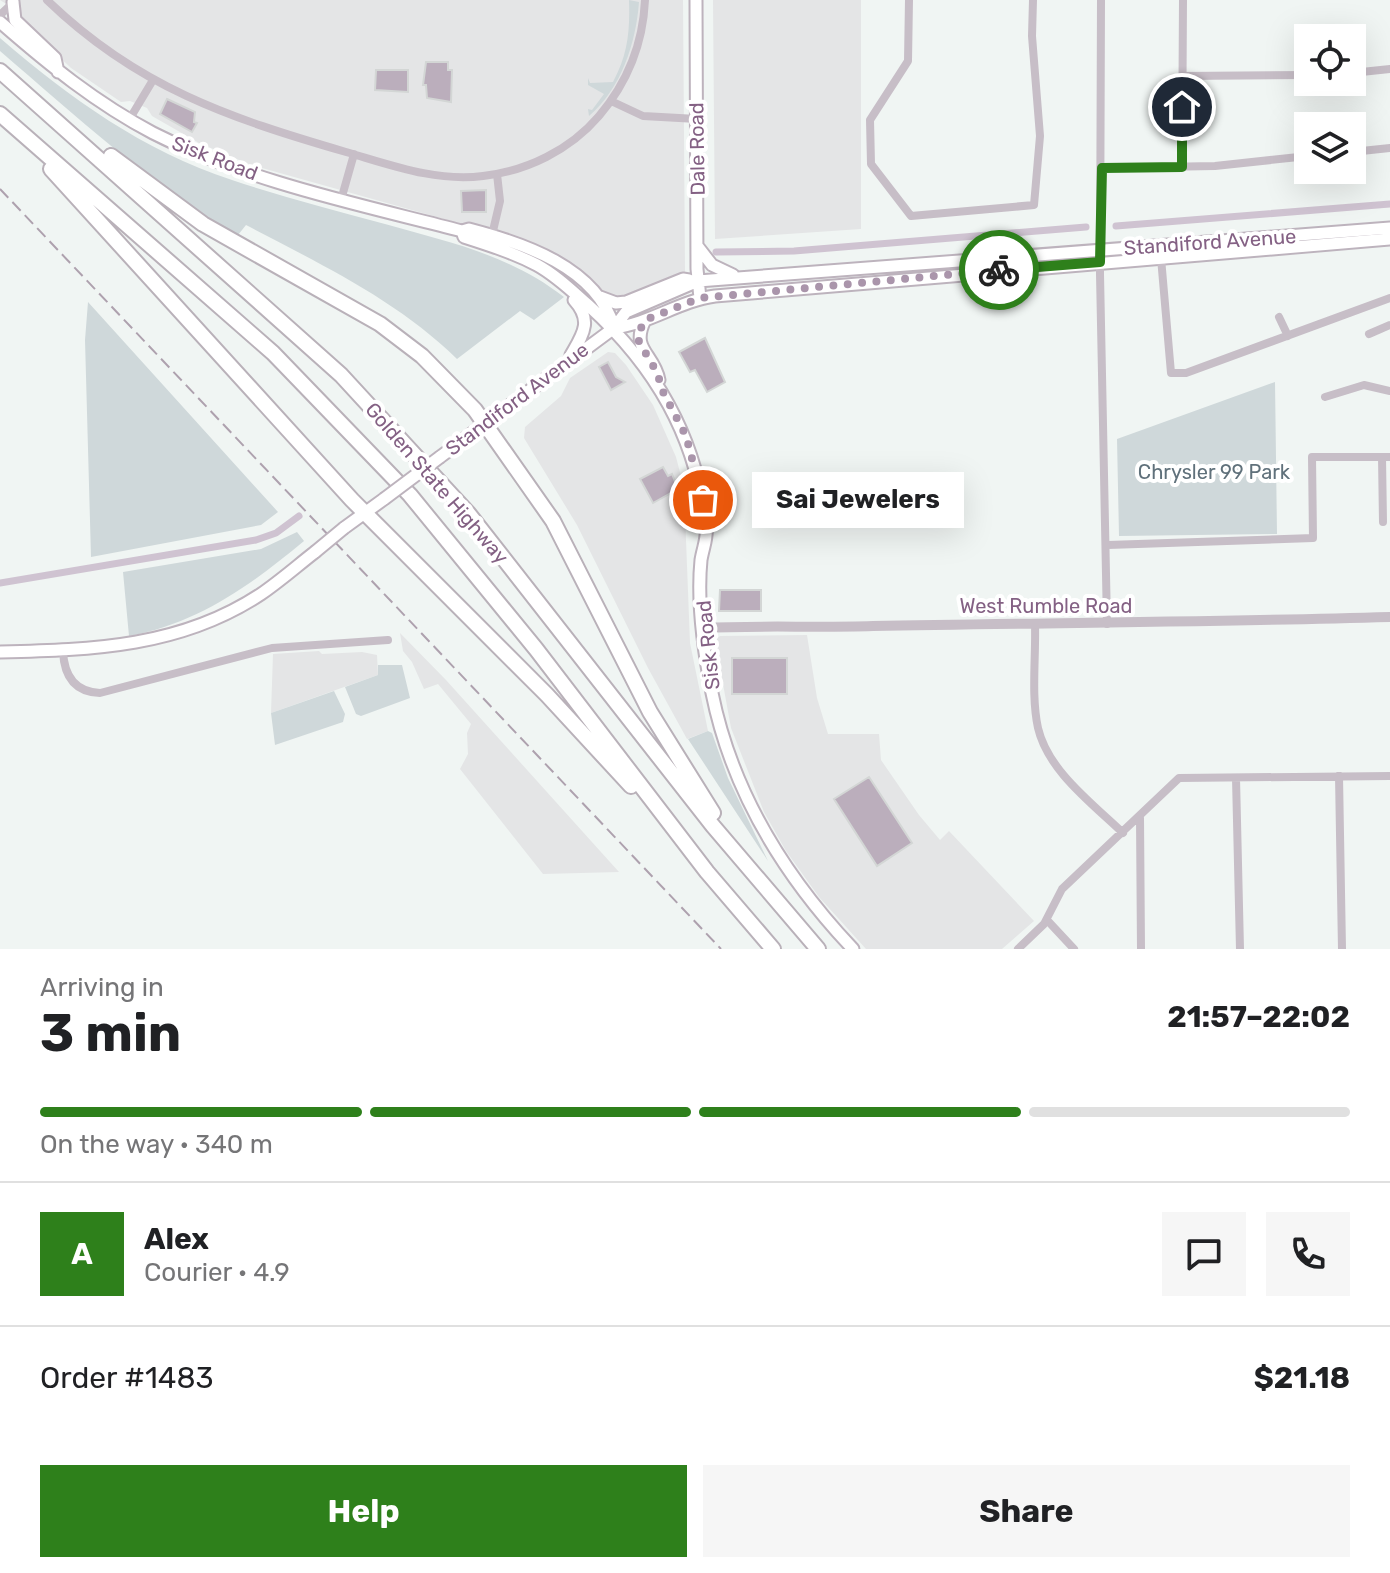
<!DOCTYPE html>
<meta charset="utf-8">
<style>
:root{--surface:#fff;--page:#f6f6f6;--text:#202124;--muted:#757577;--line:#e0e0e0;--accent:#2e801b}
body{margin:0;font-family:Rubik,sans-serif;background:var(--page);color:var(--text);height:100vh;display:flex;flex-direction:column;font-size:30px;white-space:nowrap}
*{box-sizing:border-box;margin:0}
p{font-size:26px;color:var(--muted)}
.icon{flex:none;width:44px;height:44px;fill:none;stroke:currentColor;stroke-width:2;stroke-linecap:round;stroke-linejoin:round}
.map{position:relative;height:949px;overflow:hidden}
.drawer{display:flex;flex-direction:column;background:var(--surface);flex:1}
.drawer>*{flex:none}
.buttons{position:absolute;left:1294px;top:24px;display:grid;gap:16px}
.buttons a{display:grid;place-items:center;width:72px;height:72px;border-radius:0px;background:var(--surface);box-shadow:0 8px 32px #0002;font-size:40px}
.pin{position:absolute;display:grid;place-items:center;width:68px;height:68px;color:#fff;margin:-34px;border:4px solid #fff;border-radius:50%;box-shadow:0 2px 8px #0007}
.courier{position:absolute;display:grid;place-items:center;width:80px;height:80px;margin:-40px;border:6px solid #2e801b;border-radius:50%;background:#fff;color:#222;box-shadow:0 2px 10px #0007}
.bubble{position:absolute;height:56px;border-radius:0px;background:var(--surface);box-shadow:0 8px 32px #0002;font-size:26px;font-weight:700;line-height:56px;text-align:center}
.headline em{font-style:normal;font-weight:700}
.headline div{display:flex;flex-direction:column-reverse}
.headline{display:flex;align-items:center;justify-content:space-between;height:136px;padding:0 40px}
h1{font-size:52px;font-weight:700;line-height:60px}
.bar{display:grid;grid-template-columns:repeat(4,1fr);gap:12px 8px;align-content:center;height:96px;padding:0 40px}
.bar i{height:10px;border-radius:6px;background:var(--line)}
.bar .on{background:var(--accent)}
.bar p{grid-column:span 4}
.line{display:flex;align-items:center;gap:20px;padding:0 40px;border-top:2px solid var(--line)}
.line div{flex:1}
.round{display:grid;place-items:center;flex:none;width:84px;height:84px;border-radius:0px;background:var(--page)}
.button{display:flex;gap:16px;margin-top:auto;padding:16px 40px}
.button a{flex:1;height:92px;border-radius:0px;background:var(--accent);color:#fff;font-size:32px;font-weight:700;line-height:92px;text-align:center}
.button a+a{background:var(--page);color:var(--text)}
.map>svg:first-child{display:block}
</style>
<div class="map">
<svg width="1390" height="949" viewBox="0 0 1390 949">
<rect width="100%" height="100%" fill="#f0f5f3"/>
<path fill="#e4e5e6" d="M0 0H683L685 271 683 275 625 299 605 296 565 260 530 243 251 165 199 143 152 116 147 108 130 101 121 102 71 68 20 20 17 11Z
M713 0H861V229L715 239Z
M608 352 615 353 626 365 653 405 676 457 684 488 690 643 708 731 687 739 648 668 577 525 524 438 525 427 561 396 570 378Z
M400 633 446 680 619 872 543 874 460 769 468 754 467 733 471 724 438 684 424 689 412 662 403 651Z
M807 635 817 698 828 734H879L881 760 919 815 940 840 949 831 1034 921 1002 949H866L819 897 786 851 764 812 731 728 715 640 720 636Z
M319 651 322 654 362 652 377 655 378 675 271 713 273 654Z"/>
<path fill="#cfd8da" d="M629 0 639 2C636 43 621 89 589 116L588 109 592 110 604 94 588 85V78L590 83 613 82C628 54 630 31 629 0Z
M0 38C70 98 143 151 232 180 282 197 334 210 385 224 449 242 510 255 564 297L534 320 520 311 457 359C397 300 320 264 246 225L238 235C150 185 77 117 0 51Z
M88 302 278 512 261 525 91 557 85 340Z
M1275 382 1277 534 1119 536 1117 439Z
M297 532 304 541C251 585 199 623 129 636L123 572 261 549Z
M378 665H402L410 698 361 716 356 714 345 687 378 675Z
M334 691 345 714 343 722 275 745 271 713Z
M708 731 712 733 728 778 768 861 688 739Z"/>
<g fill="none" stroke-linecap="round" stroke-linejoin="round">
<path stroke="#cfc3d1" stroke-width="7" d="M1116 226 1390 204
M716 252 794 251 1086 227
M0 583 256 540 276 533 299 516"/>
</g>
<path fill="#bbaebc" stroke="#d3d6d5" stroke-width="2" d="M426 62H448V70H452L451 102 427 98 426 85H423Z
M376 70H408V92L375 90Z
M167 99 195 112 194 122 197 123 192 132 160 114Z
M486 190V212H462L461 191Z
M705 338 725 382 707 392 695 370 690 372 679 352Z
M608 362 616 377 625 382 611 390 599 367Z
M663 467 668 476 672 474 678 489 653 503 640 479Z
M720 590H761V611H719Z
M732 658H787V694H732Z
M869 777 912 843 877 866 834 799Z"/>
<g fill="none" stroke-linecap="round" stroke-linejoin="round">
<defs>
<path id="secondary" d="M696 0 697 269 700 298
M13 2 15 20 55 58 58 72
M0 22C48 64 96 103 153 133 249 182 358 204 462 231L469 229C523 243 596 267 614 327
M462 231 464 237C489 245 514 253 537 265 557 276 573 292 589 306 655 366 696 436 706 525 708 538 703 547 701 560 697 600 704 653 712 693 732 792 784 876 853 949
M698 247 712 265 733 275
M600 297 616 303 626 302 683 279 689 280
M645 320C630 350 654 353 659 380
M614 328C649 324 679 301 715 296L1390 239
M571 355C583 334 593 321 574 300
M440 457 614 328 626 312 698 281 1390 228
M344 528 384 499
M0 652C93 650 181 647 261 594 280 581 297 566 315 552"/>
<path id="motorway" d="M0 71 341 375 468 513 713 826 818 949
M0 114 273 353 410 495 536 649 707 872 773 949
M111 156 203 224 380 324 422 356 475 410 553 521 650 712 713 813
M51 169 352 500 547 695 631 786"/>
</defs>
<use href="#secondary" stroke="#bdb3bd" stroke-width="15"/>
<use href="#motorway" stroke="#b9b1b9" stroke-width="18"/>
<path stroke="#c7bec7" stroke-width="8" d="M47 0C137 87 229 118 346 152 391 165 436 182 483 176 527 171 570 150 599 116 627 83 643 44 645 0
M909 0 908 61 870 120 871 164 911 216 1034 205 1040 136 1032 36 1033 0
M1101 0 1100 274 1107 624
M0 15 15 1
M1352 73 1390 69
M1182 76 1308 75
M611 101 643 116 697 119
M129 120 153 80
M1352 152 1390 148
M1182 167 1183 0
M1102 168 1215 166 1308 156
M341 200 354 154
M492 235 500 201 497 174
M1161 258 1171 373H1186L1390 298
M1279 317 1288 336
M1369 334 1390 325
M1325 397 1364 385 1390 391
M1382 457 1383 522
M1108 545 1313 538 1312 457H1390
M1035 624C1036 657 1031 696 1038 728 1048 771 1093 804 1123 833
M63 651C64 675 74 692 100 693L272 648 388 640
M1339 776 1342 949
M1236 778 1240 949
M1140 818 1141 949
M1047 920 1074 949
M1018 949 1044 924 1062 889 1179 778 1390 776"/>
<path stroke="#c7bec7" stroke-width="10" d="M703 628C760 625 816 628 873 626 1046 623 1218 622 1390 617"/>
<use href="#secondary" stroke="#fff" stroke-width="11"/>
<use href="#motorway" stroke="#fff" stroke-width="14"/>
<path stroke="#aea1ae" stroke-width="2" stroke-dasharray="12 6" stroke-linecap="butt" d="M0 189 721 949"/>
<defs>
<path id="secondary-bridge" d="M384 499 440 457
M315 552 344 528"/>
</defs>
<use href="#secondary-bridge" stroke="#bdb3bd" stroke-width="15" stroke-linecap="butt"/>
<use href="#secondary-bridge" stroke="#fff" stroke-width="11"/>
</g>
<g fill="none" stroke-linecap="round" stroke-linejoin="round">
<path stroke="#aa95ab" stroke-width="8" stroke-dasharray="0 14.4" d="M703 500 686 436 661 388 658 374 639 342 638 334 645 320 700 298 999 270"/>
<path stroke="#2e801b" stroke-width="10" d="M999 270 1100 262 1102 168 1182 167V107"/>
</g>
<g text-anchor="middle" stroke-width="8" stroke-linejoin="round" paint-order="stroke">
<g font-size="20" fill="#846184" stroke="#fff">
<text transform="translate(697 149) rotate(-91)" y="7">Dale Road</text>
<text transform="translate(215 158) rotate(21)" y="7">Sisk Road</text>
<text transform="translate(1210 242) rotate(-4)" y="7">Standiford Avenue</text>
<text transform="translate(517 399) rotate(-37)" y="7">Standiford Avenue</text>
<text transform="translate(437 483) rotate(49)" y="7">Golden State Highway</text>
<text x="1046" y="613">West Rumble Road</text>
<text transform="translate(708 645) rotate(-96)" y="7">Sisk Road</text>
</g>
<g font-size="20" fill="#60717b" stroke="#fff">
<text x="1214" y="479">Chrysler 99 Park</text>
</g>
</g>
</svg>
<div class="buttons">
<a><svg class="icon" aria-label="locate" viewBox="0 0 24 24"><circle cx="12" cy="12" r="6"/><path d="M12 2v4M12 18v4M2 12h4M18 12h4"/></svg></a>
<a><svg class="icon" aria-label="layers" viewBox="0 0 24 24"><path d="M12 4l9 5-9 5-9-5zM3 14l9 5 9-5"/></svg></a>
</div>
<div class="pin" style="left:703px;top:500px;background:#ea580c"><svg class="icon" aria-label="bag" viewBox="0 0 24 24"><path d="M5 8h14l-1 12H6zM9 8a3 3 0 0 1 6 0"/></svg></div>
<div class="pin" style="left:1182px;top:107px;background:#1f2937"><svg class="icon" aria-label="home" viewBox="0 0 24 24"><path d="M3 11l9-7 9 7M6 9v11h12V9"/></svg></div>
<div class="courier" style="left:999px;top:270px"><svg class="icon" aria-label="bike" viewBox="0 0 24 24"><circle cx="6" cy="16" r="4"/><circle cx="18" cy="16" r="4"/><path d="M6 16l4-8h5l3 8M10 8l3 8H6M13 5h3"/></svg></div>
<div class="bubble" style="left:752px;top:472px;width:212px">Sai Jewelers</div>
</div>
<section class="drawer">
<div class="headline"><div><h1>3 min</h1><p>Arriving in</p></div><em>21:57–22:02</em></div>
<div class="bar"><i class="on"></i><i class="on"></i><i class="on"></i><i></i><p>On the way · 340 m</p></div>
<div class="line" style="height:144px"><b class="round" style="background:var(--accent);color:#fff">A</b><div><b>Alex</b><p>Courier · 4.9</p></div><a class="round"><svg class="icon" aria-label="chat" viewBox="0 0 24 24"><path d="M4 5h16v11H9l-5 4z"/></svg></a><a class="round"><svg class="icon" aria-label="phone" viewBox="0 0 24 24"><path d="M5 4h4l2 5-3 2q2 4 5 5l2-3 5 2v4C11 20 4 13 5 4z"/></svg></a></div>
<div class="line" style="height:104px"><div>Order #1483</div><b>$21.18</b></div>
<div class="button"><a>Help</a><a>Share</a></div>
</section>
